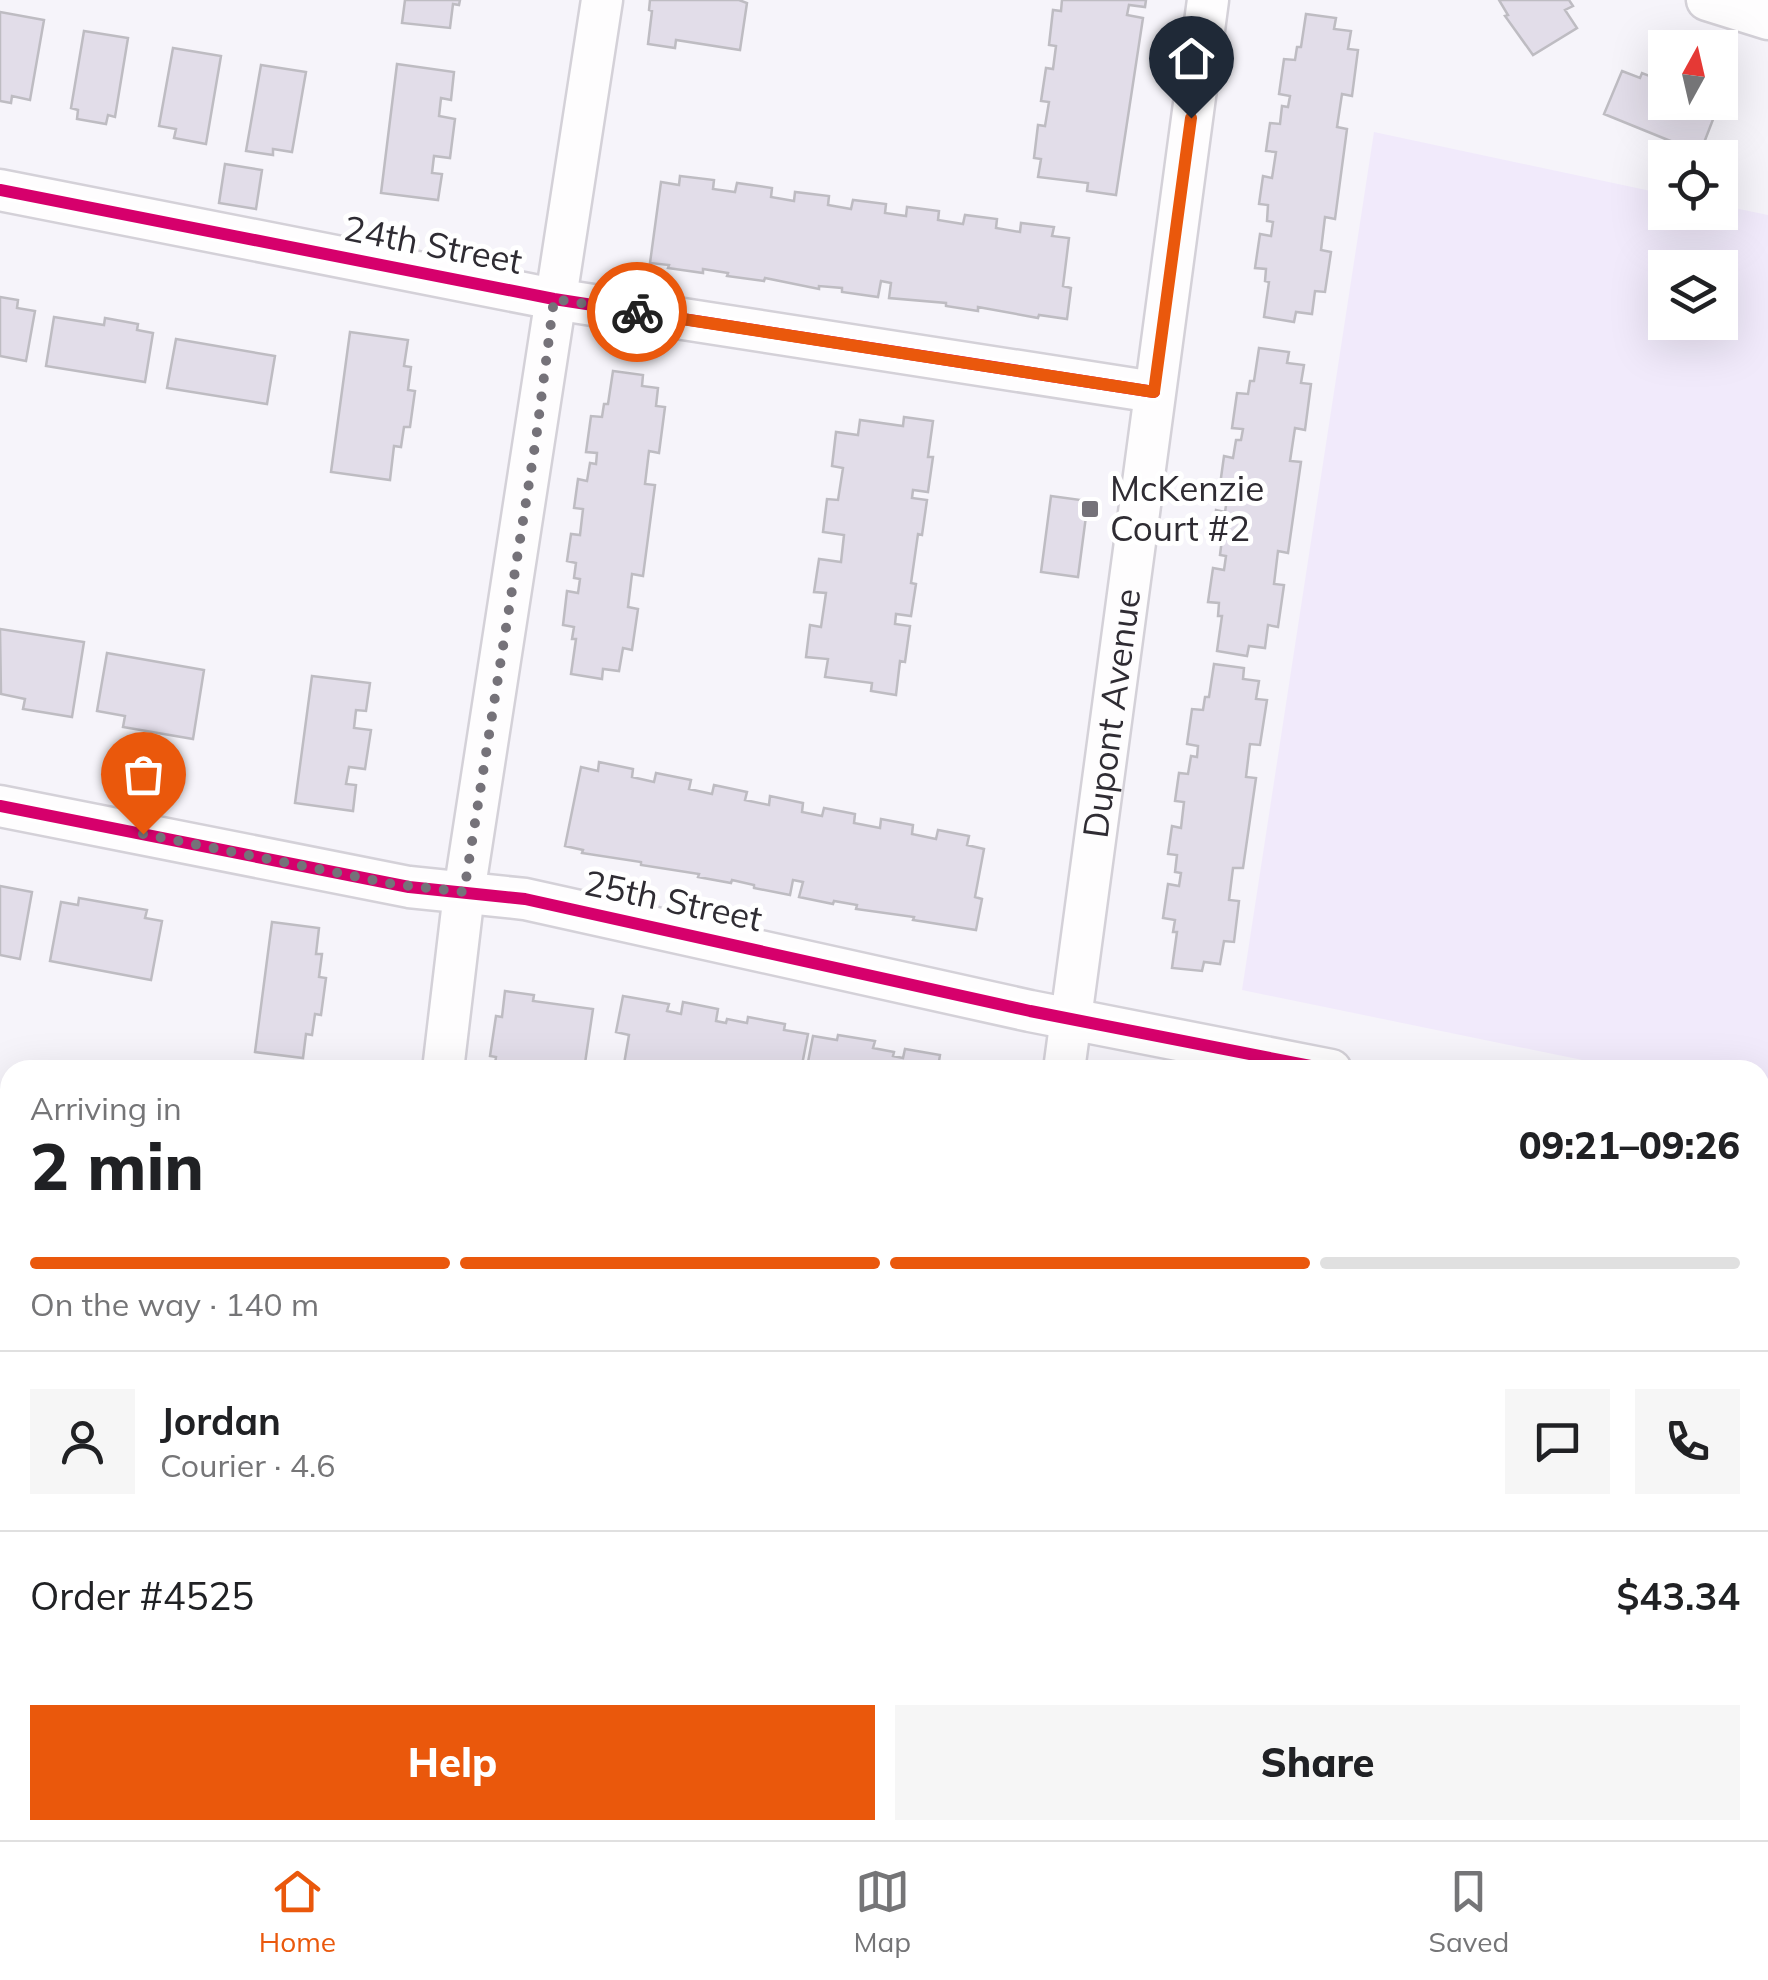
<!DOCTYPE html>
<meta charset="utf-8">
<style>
:root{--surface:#fff;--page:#f6f6f6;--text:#202124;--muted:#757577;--line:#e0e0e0;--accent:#ea580c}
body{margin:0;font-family:Mulish,sans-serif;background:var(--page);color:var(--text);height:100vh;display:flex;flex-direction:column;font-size:38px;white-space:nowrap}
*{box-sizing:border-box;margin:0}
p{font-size:32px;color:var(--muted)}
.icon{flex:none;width:55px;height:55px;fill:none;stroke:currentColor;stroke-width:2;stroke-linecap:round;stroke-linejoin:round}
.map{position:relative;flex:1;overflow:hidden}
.drawer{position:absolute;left:0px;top:1060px;width:1770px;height:780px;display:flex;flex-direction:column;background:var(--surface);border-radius:30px 30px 0 0;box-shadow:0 10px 40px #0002}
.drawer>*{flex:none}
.needle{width:65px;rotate:8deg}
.buttons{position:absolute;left:1648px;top:30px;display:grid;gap:20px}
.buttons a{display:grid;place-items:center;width:90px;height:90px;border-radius:0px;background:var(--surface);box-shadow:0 10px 40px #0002;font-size:50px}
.pin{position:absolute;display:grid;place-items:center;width:85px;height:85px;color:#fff;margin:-102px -42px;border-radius:50% 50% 50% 0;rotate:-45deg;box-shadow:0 0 10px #0007}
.pin .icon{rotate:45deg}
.courier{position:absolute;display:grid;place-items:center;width:100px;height:100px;margin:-50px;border:8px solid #ea580c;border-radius:50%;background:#fff;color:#222;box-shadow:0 2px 12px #0007}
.headline em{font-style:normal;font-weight:800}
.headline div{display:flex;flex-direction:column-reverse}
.headline{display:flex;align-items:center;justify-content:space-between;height:170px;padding:0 30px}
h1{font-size:65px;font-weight:800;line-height:75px}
.bar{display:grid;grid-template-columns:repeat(4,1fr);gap:15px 10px;align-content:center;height:120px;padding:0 30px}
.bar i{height:12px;border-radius:8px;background:var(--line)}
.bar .active{background:var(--accent)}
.bar p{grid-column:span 4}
.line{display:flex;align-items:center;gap:25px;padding:0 30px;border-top:2px solid var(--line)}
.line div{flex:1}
.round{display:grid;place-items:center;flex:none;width:105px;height:105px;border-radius:0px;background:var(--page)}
.action{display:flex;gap:20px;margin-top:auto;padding:20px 30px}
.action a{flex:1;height:115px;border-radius:0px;background:var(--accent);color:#fff;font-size:40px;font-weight:800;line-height:115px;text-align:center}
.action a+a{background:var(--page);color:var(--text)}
.dock{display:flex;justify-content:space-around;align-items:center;height:140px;border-top:2px solid var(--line);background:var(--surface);font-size:28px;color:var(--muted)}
.dock a{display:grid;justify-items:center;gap:5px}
.dock .active{color:var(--accent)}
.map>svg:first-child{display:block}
</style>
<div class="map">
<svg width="1768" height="1840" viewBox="0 0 1768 1840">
<rect width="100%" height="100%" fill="#f6f4fa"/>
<path fill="#f1eafb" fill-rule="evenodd" d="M1374 132 1665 194V212H1720V205L1768 215V1098L1760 1096V1070H1631L1242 990ZM1665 268H1720V322H1665Z"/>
<path fill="#e2dde9" stroke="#bebcc2" stroke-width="2.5" d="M405 0H460L459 5 453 4 450 28 402 23Z
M650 0H739L747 3 740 50 676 40 675 48 648 44 652 11 649 10Z
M1062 0H1146L1145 7 1129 5 1127 15 1143 18 1116 195 1087 191 1088 183 1038 177 1041 159 1034 158 1038 125 1045 126 1049 102 1041 101 1046 68 1053 69 1056 46 1049 45 1053 10 1061 11Z
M1499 0H1569L1573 6 1565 10 1577 28 1533 55 1505 16 1508 15Z
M0 12 44 20 30 100 12 96 11 103 0 101Z
M1306 14 1336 18 1334 29 1351 31 1348 49 1358 50 1352 96 1342 94 1337 127 1347 129 1335 219 1325 217 1321 250 1331 252 1325 292 1315 291 1312 314 1296 312 1294 322 1264 317 1269 282 1265 281 1266 269 1255 268 1260 234 1271 236 1273 222 1267 221 1268 205 1259 204 1263 176 1272 178 1276 152 1266 151 1270 123 1280 124 1282 106 1288 107 1290 96 1279 94 1284 59 1295 60 1297 47H1301Z
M84 31 128 38 115 117 108 115 106 124 77 119 78 110 71 108Z
M173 48 221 56 206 144 174 138 176 129 159 126Z
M397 64 454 72 451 100 441 98 439 116 455 119 450 158 434 156 432 173 442 174 438 200 381 193Z
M261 65 306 72 292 152 273 149V155L246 151Z
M1622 71 1640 78 1642 73 1660 80 1665 75V102L1719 104 1700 153 1604 114Z
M225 164 262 170 256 209 219 203Z
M680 176 714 180 713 189 735 192 737 183 772 188 771 197 794 201 795 192 829 196 828 205 851 209 853 200 886 204 885 213 906 216 907 207 939 211 938 220 963 224 965 215 997 219 996 228 1020 232 1021 223 1054 227 1052 236 1069 238 1063 286 1071 288 1067 319 1039 315 1038 318 978 307V311L946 306V303L889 298 891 283 881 281 878 297 842 292V288L819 286V289L765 278 764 281 727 276 728 273 703 269V273L668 268 669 265 650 263 661 182 679 185Z
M0 297 18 300 17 308 35 311 26 361 0 356Z
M54 317 104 325 105 318 138 324 137 330 153 333 145 382 46 366Z
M350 332 408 340 404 366 411 367 408 390 415 391 410 427H404L401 447 394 446 390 480 331 472Z
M176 339 275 356 267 404 167 388Z
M1259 348 1289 352 1287 363 1304 365 1301 383 1311 384 1305 430 1295 428 1290 461 1301 462 1288 553 1278 551 1274 584 1284 585 1278 627 1268 625 1265 648 1249 646 1247 656 1217 651 1222 616H1218L1219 603 1208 602 1213 568 1224 570 1226 556 1220 555 1222 539 1213 538 1216 510 1225 512 1229 486 1220 485 1224 456 1233 458 1236 440H1241L1243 429 1232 428 1237 393 1248 394 1250 381H1254Z
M613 371 643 375 642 386 658 388 656 406 665 407 659 453 649 451 645 484 655 485 643 576 632 574 628 607 638 609 632 650 623 648 619 671 603 669 602 679 571 674 576 639H572L574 627 563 625 567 591 578 593 580 579 574 578 576 563 567 561 571 534 580 535 583 509 574 508 578 479 587 481 590 463 596 464 597 453 586 452 591 416 602 417 604 404H608Z
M904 417 933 421 928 457H933L928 492 913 490 912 498 927 500 922 535 918 534 911 583 916 584 911 616 896 614 895 624 910 626 905 662 900 661 896 695 871 691 872 683 825 677 828 659 806 657 810 625 821 627 826 593 814 592 819 559 841 562 844 535 823 532 827 499 838 500 843 468 832 466 836 432 858 435 860 420 903 426Z
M1051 496 1088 501 1078 577 1041 572Z
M0 629 84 642 72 717 23 709 25 699 1 694Z
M107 653 204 670 193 739 123 727 125 716 97 711Z
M1214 664 1244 668 1243 679 1259 681 1256 699 1267 700 1260 745 1250 744 1246 777 1256 778 1243 868H1233L1229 900 1239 901 1234 942 1224 941 1220 964 1204 962 1202 971 1172 968 1177 932H1173L1175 920 1163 918 1168 884 1179 886 1181 873 1175 872 1177 855 1168 854 1172 826 1181 828 1184 802 1175 801 1179 773 1188 774 1191 756 1197 757 1198 746 1187 744 1192 709 1203 710 1205 697H1209Z
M312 676 370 683 366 711 356 710 354 728 371 730 365 769 349 767 346 784 356 785 353 811 295 803Z
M599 762 633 769 632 777 654 782 656 773 691 780 689 789 712 794 714 785 747 792 745 800 769 805 770 796 803 803 802 812 822 816 824 808 855 814 854 823 880 828 881 819 913 825 912 834 936 839 938 830 969 836 967 845 984 849 975 897 982 899 976 930 913 920 914 917 856 909 857 905 834 901 833 904 799 897 803 882 793 880 790 895 754 888V885L732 880 731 883 698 877 699 874 641 865V862L582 853 583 850 565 846 581 767 598 771Z
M0 886 32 892 20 959 0 955Z
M79 898 147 910 145 918 162 921 151 980 50 961 61 902 78 905Z
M272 922 319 928 316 954H322L319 977 326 978 321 1015 315 1014 312 1035 306 1034 303 1058 255 1052Z
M505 991 534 995 533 1001 593 1009 584 1070H494L496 1057 490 1056 496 1016 502 1017Z
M623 996 669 1004 667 1011 681 1014 683 1002 718 1009 716 1021 726 1023 727 1019 747 1023 748 1017 785 1024 784 1030 808 1034 801 1070H713L698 1067 697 1070H655L624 1064 629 1035 616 1032Z
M838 1035 875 1041 873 1048 894 1052 893 1056 903 1058 905 1049 940 1055 938 1067 953 1069 954 1064 988 1070H817L818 1064 808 1062 813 1036 837 1040Z
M1768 1594V1663L1760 1661V1596L1767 1598Z
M430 1830 461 1834 460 1840H406L407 1832 429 1836Z
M792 1830H880L879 1840H790Z
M1432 1830H1491L1489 1837 1501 1839 1433 1840Z
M1691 1830H1752L1768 1834V1840H1690Z"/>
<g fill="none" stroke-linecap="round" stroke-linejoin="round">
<defs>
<g id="minor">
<path d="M1707 0 1768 19"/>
<path d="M0 190 554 299 1154 392"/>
<path d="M0 806 409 887 525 899 1030 1011 1331 1070"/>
<path d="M443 1070 464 893 602 0"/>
<path id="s1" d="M1064 1070 1208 0"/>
<path d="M1760 1156 1768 1157"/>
<path d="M1760 1740 1768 1742"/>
<path d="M336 1840 337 1830"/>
<path d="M947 1840 949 1830"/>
<path d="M1637 1840 1638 1830"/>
</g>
</defs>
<use href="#minor" stroke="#d4d1d8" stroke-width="45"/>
<use href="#minor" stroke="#fefdfe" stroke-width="40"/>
<defs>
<path id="cycleway" d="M0 190 554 299 1154 392
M0 806 409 887 525 899 1030 1011 1331 1070"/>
</defs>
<use href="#cycleway" stroke="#fff" stroke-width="19"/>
<use href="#cycleway" stroke="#d6006c" stroke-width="12"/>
</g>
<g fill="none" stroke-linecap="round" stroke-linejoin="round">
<path stroke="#757279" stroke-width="10" stroke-dasharray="0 18" d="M143 834 393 884 464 892 536 439 554 299 637 312"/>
<path stroke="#ea580c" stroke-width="12" d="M637 312 1154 392 1191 118"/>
</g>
<rect fill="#757279" stroke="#fff" stroke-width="4" x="1080" y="499" width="20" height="20" rx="5"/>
<g text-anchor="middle" stroke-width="10" stroke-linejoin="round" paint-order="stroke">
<g font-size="35" fill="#2f2c33" stroke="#fff">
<text transform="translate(433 245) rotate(11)" y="12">24th Street</text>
<text dy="12" stroke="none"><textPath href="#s1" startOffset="360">Dupont Avenue</textPath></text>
<text transform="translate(673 901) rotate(12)" y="12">25th Street</text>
</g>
<g font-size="35" fill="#2f2c33" stroke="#fff" text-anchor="start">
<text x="1110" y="501">McKenzie<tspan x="1110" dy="40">Court #2</tspan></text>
</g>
</g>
</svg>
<div class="buttons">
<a><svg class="needle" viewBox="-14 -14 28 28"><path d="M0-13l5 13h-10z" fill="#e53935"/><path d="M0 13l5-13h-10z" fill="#757577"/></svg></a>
<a><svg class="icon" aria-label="locate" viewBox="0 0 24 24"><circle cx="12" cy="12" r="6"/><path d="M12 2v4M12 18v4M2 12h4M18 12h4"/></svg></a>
<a><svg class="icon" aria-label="layers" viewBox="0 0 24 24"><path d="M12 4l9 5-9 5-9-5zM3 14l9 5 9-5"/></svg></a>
</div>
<div class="pin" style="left:143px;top:834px;background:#ea580c"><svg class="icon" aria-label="bag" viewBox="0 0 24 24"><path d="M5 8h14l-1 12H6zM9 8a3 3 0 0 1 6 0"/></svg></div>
<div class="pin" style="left:1191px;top:118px;background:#1f2937"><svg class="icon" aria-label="home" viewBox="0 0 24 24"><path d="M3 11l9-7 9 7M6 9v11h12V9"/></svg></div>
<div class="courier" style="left:637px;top:312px"><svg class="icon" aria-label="bike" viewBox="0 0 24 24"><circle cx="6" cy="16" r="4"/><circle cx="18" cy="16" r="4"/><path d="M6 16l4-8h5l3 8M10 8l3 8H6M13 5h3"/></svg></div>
<section class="drawer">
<div class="headline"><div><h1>2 min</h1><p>Arriving in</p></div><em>09:21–09:26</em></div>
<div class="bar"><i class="active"></i><i class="active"></i><i class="active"></i><i></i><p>On the way · 140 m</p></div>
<div class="line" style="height:180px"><a class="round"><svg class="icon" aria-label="person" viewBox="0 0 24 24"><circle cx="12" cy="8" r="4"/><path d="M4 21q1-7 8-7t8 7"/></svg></a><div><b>Jordan</b><p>Courier · 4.6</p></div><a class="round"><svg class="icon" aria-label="chat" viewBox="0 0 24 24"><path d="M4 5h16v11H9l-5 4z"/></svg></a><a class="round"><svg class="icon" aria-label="phone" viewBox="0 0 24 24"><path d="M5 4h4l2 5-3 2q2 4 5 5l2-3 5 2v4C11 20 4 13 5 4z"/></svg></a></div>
<div class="line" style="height:130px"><div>Order #4525</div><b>$43.34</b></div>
<div class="action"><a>Help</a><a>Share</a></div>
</section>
</div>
<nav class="dock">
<a class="active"><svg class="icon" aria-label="home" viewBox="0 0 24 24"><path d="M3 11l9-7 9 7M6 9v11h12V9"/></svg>Home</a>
<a><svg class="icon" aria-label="map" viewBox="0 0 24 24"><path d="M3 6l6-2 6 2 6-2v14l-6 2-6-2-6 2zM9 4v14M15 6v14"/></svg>Map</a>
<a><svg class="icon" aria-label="saved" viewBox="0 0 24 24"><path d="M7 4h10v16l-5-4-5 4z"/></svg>Saved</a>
</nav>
